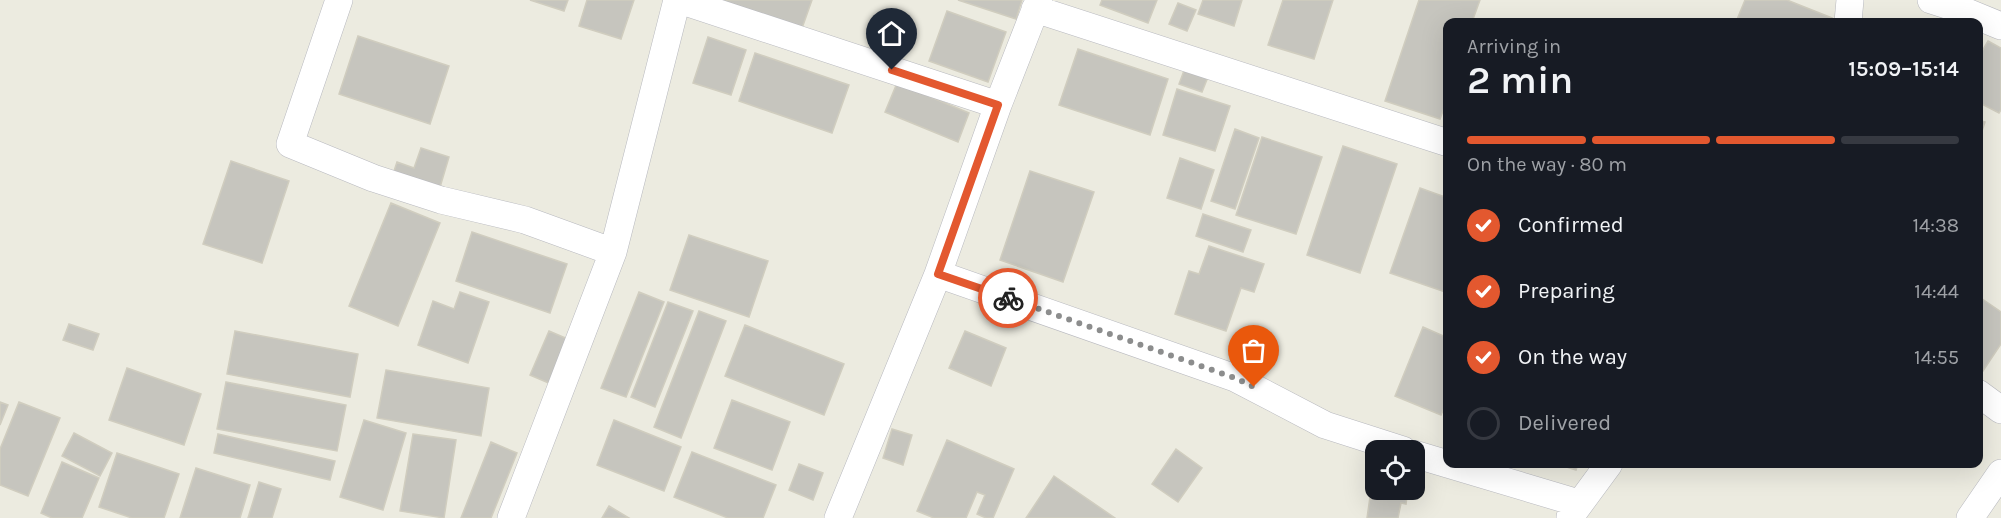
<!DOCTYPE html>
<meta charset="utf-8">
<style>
:root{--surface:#171b24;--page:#20242c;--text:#f1f3f6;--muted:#9ea1a6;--line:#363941;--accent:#e3582f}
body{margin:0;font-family:Karla,sans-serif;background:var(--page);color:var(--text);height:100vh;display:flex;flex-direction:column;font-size:22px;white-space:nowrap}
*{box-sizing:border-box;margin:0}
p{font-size:20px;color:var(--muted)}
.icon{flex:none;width:33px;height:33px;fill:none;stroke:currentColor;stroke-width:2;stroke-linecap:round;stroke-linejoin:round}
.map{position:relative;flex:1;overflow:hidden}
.drawer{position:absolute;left:1443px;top:18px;width:540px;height:450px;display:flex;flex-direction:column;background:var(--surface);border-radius:12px;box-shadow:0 6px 24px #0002}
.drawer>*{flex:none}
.tools{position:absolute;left:1365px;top:440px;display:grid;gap:12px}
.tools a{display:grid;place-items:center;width:60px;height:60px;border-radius:12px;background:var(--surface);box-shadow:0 6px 24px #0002;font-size:30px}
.pin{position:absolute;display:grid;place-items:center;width:51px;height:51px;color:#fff;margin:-62px -26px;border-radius:50% 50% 50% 0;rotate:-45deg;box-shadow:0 0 6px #0007}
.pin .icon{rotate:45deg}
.courier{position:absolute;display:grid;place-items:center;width:60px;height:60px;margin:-30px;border:4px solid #e3582f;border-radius:50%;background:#fff;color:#222;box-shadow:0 2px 8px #0007}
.headline em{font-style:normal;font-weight:600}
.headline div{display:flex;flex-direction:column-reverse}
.headline{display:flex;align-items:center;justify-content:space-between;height:102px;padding:0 24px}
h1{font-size:39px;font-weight:600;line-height:45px}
.bar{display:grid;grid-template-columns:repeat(4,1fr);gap:9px 6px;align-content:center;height:72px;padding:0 24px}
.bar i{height:8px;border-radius:4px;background:var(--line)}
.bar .on{background:var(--accent)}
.bar p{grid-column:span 4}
ol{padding:0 24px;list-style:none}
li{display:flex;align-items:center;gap:18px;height:66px}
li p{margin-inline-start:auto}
li .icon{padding:6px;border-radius:50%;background:var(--accent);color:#fff;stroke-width:4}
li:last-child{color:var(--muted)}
li i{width:33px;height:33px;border:3px solid var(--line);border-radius:50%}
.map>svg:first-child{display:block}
</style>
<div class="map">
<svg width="2001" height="518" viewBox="0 0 2001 518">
<rect width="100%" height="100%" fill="#ecebe0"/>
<path fill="#c6c5be" stroke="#d0cdbf" stroke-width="1.5" d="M530 0H568L564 11Z
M587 0H634L621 39 579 26Z
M716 0H812L801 31Z
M958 0H1022L1016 19Z
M1102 0H1157L1148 23 1100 5Z
M1203 0H1242L1234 26 1198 14Z
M1283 0H1333L1314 59 1268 45Z
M1419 0H1480L1472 22H1448V97L1440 119 1385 101Z
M1745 0H1787L1832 18 1830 22H1736Z
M1178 3 1196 10 1187 31 1169 24Z
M947 11 1006 32 988 82 929 61Z
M358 36 449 66 430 124 339 94Z
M708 37 746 50 731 95 693 83Z
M1988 41 2001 48V110L1999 113 1978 102V58Z
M1078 49 1168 79 1150 135 1059 105Z
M755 53 849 85 832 133 739 101Z
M1185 68 1208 77 1202 92 1179 84Z
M897 83 969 113 958 142 885 112Z
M1177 89 1230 106 1215 151 1163 135Z
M1978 120 1985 122 1978 143Z
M1235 129 1259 138 1235 209 1211 201Z
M1262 137 1322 157 1296 234 1236 215Z
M1343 146 1397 164 1360 273 1307 255Z
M421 148 449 157 438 194 391 180 397 162 414 168Z
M1180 158 1214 170 1201 209 1167 198Z
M231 161 289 181 262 263 203 244Z
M1030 171 1094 192 1063 282 1000 260Z
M1420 188 1448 198V293L1390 273Z
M391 203 440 223 398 326 349 306Z
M1203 214 1251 230 1243 252 1196 236Z
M472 232 567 264 550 313 456 281Z
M689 235 768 261 749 317 670 290Z
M1209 246 1264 264 1254 292 1241 288 1226 331 1175 314 1189 271 1199 274Z
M460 292 489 302 468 363 418 345 433 301 454 309Z
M639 292 664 302 626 397 601 388Z
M1978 296 2001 312V344L1981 374 1978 372Z
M668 302 693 311 655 407 631 397Z
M699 311 726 321 681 438 654 427Z
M69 324 99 334 93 350 63 340Z
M745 325 844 364 824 415 725 376Z
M1423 327 1448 338V399L1441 415 1395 396Z
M235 331 358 354 350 397 227 374Z
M549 331 570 340 551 384 530 375Z
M965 331 1006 348 991 386 949 368Z
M127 368 201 394 184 445 109 420Z
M386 370 489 388 481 436 377 418Z
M226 382 346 405 337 451 217 429Z
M732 400 790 422 772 470 714 448Z
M0 402 8 405 0 425Z
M19 402 60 418 28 496 0 485V449Z
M364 420 406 433 383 510 340 497Z
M614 420 681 447 664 491 597 465Z
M892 429 912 435 903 465 883 458Z
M74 433 112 453 100 476 62 456Z
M218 434 335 461 330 480 214 453Z
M413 434 456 440 444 518 400 511Z
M947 440 1014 469 993 518H986L977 514 985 495 977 492 966 518H934L917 511Z
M491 442 517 453 491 518H461Z
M1176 449 1202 468 1178 502 1152 484Z
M692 452 776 485 763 518H728L674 497Z
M117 453 179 474 164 518H132L99 507Z
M62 462 99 478 82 518H52L41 513Z
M799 464 823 473 813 500 789 490Z
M1557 464H1578L1576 470Z
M196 468 250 485 240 518H180Z
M1374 469 1376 489H1408L1406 504 1401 503 1398 518H1367Z
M1054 476 1115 518H1026Z
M259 482 281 489 272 518H248Z
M609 506 629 518H602Z"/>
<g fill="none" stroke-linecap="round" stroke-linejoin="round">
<defs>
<path id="minor" d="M339 0 290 144 373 178 441 200 525 220 613 252
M679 0 998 105
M1931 0 1962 10 2001 26
M1035 9 1448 143
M1848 22 1850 0
M938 274 1235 378 1325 425 1403 450
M1978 393 2001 410
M1414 454 1578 503
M1570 517 1609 464
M511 518 613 252 677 0
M838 518 938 274 998 105 1039 0
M1970 518 2001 473"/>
</defs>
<use href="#minor" stroke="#b8b9bf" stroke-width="28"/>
<use href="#minor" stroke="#fff" stroke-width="27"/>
</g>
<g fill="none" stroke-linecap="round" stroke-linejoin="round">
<path stroke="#8c8d8d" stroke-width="6" stroke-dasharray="0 10.8" d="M1008 298 1235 378 1254 387"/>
<path stroke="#e3582f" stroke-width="8" d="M892 70 998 105 938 274 1008 298"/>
</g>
</svg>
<div class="tools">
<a><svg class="icon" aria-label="locate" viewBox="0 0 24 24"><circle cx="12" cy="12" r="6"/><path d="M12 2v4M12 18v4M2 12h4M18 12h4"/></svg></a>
</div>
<div class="pin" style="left:1254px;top:387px;background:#ea580c"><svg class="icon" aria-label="bag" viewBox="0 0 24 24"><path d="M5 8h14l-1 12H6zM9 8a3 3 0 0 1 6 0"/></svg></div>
<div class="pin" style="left:892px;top:70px;background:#1f2937"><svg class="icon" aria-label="home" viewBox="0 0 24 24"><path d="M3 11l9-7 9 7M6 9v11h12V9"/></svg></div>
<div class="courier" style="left:1008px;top:298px"><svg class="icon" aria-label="bike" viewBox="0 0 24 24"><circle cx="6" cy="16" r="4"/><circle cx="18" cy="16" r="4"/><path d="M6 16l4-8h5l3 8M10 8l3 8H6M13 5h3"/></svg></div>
<section class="drawer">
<div class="headline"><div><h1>2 min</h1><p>Arriving in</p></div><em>15:09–15:14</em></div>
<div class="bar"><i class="on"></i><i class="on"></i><i class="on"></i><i></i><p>On the way · 80 m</p></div>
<ol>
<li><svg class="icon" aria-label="check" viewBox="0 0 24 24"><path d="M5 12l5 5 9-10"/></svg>Confirmed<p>14:38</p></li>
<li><svg class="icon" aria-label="check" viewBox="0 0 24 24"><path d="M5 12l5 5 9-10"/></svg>Preparing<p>14:44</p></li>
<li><svg class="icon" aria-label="check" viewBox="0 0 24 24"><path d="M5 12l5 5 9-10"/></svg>On the way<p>14:55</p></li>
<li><i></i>Delivered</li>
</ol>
</section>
</div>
